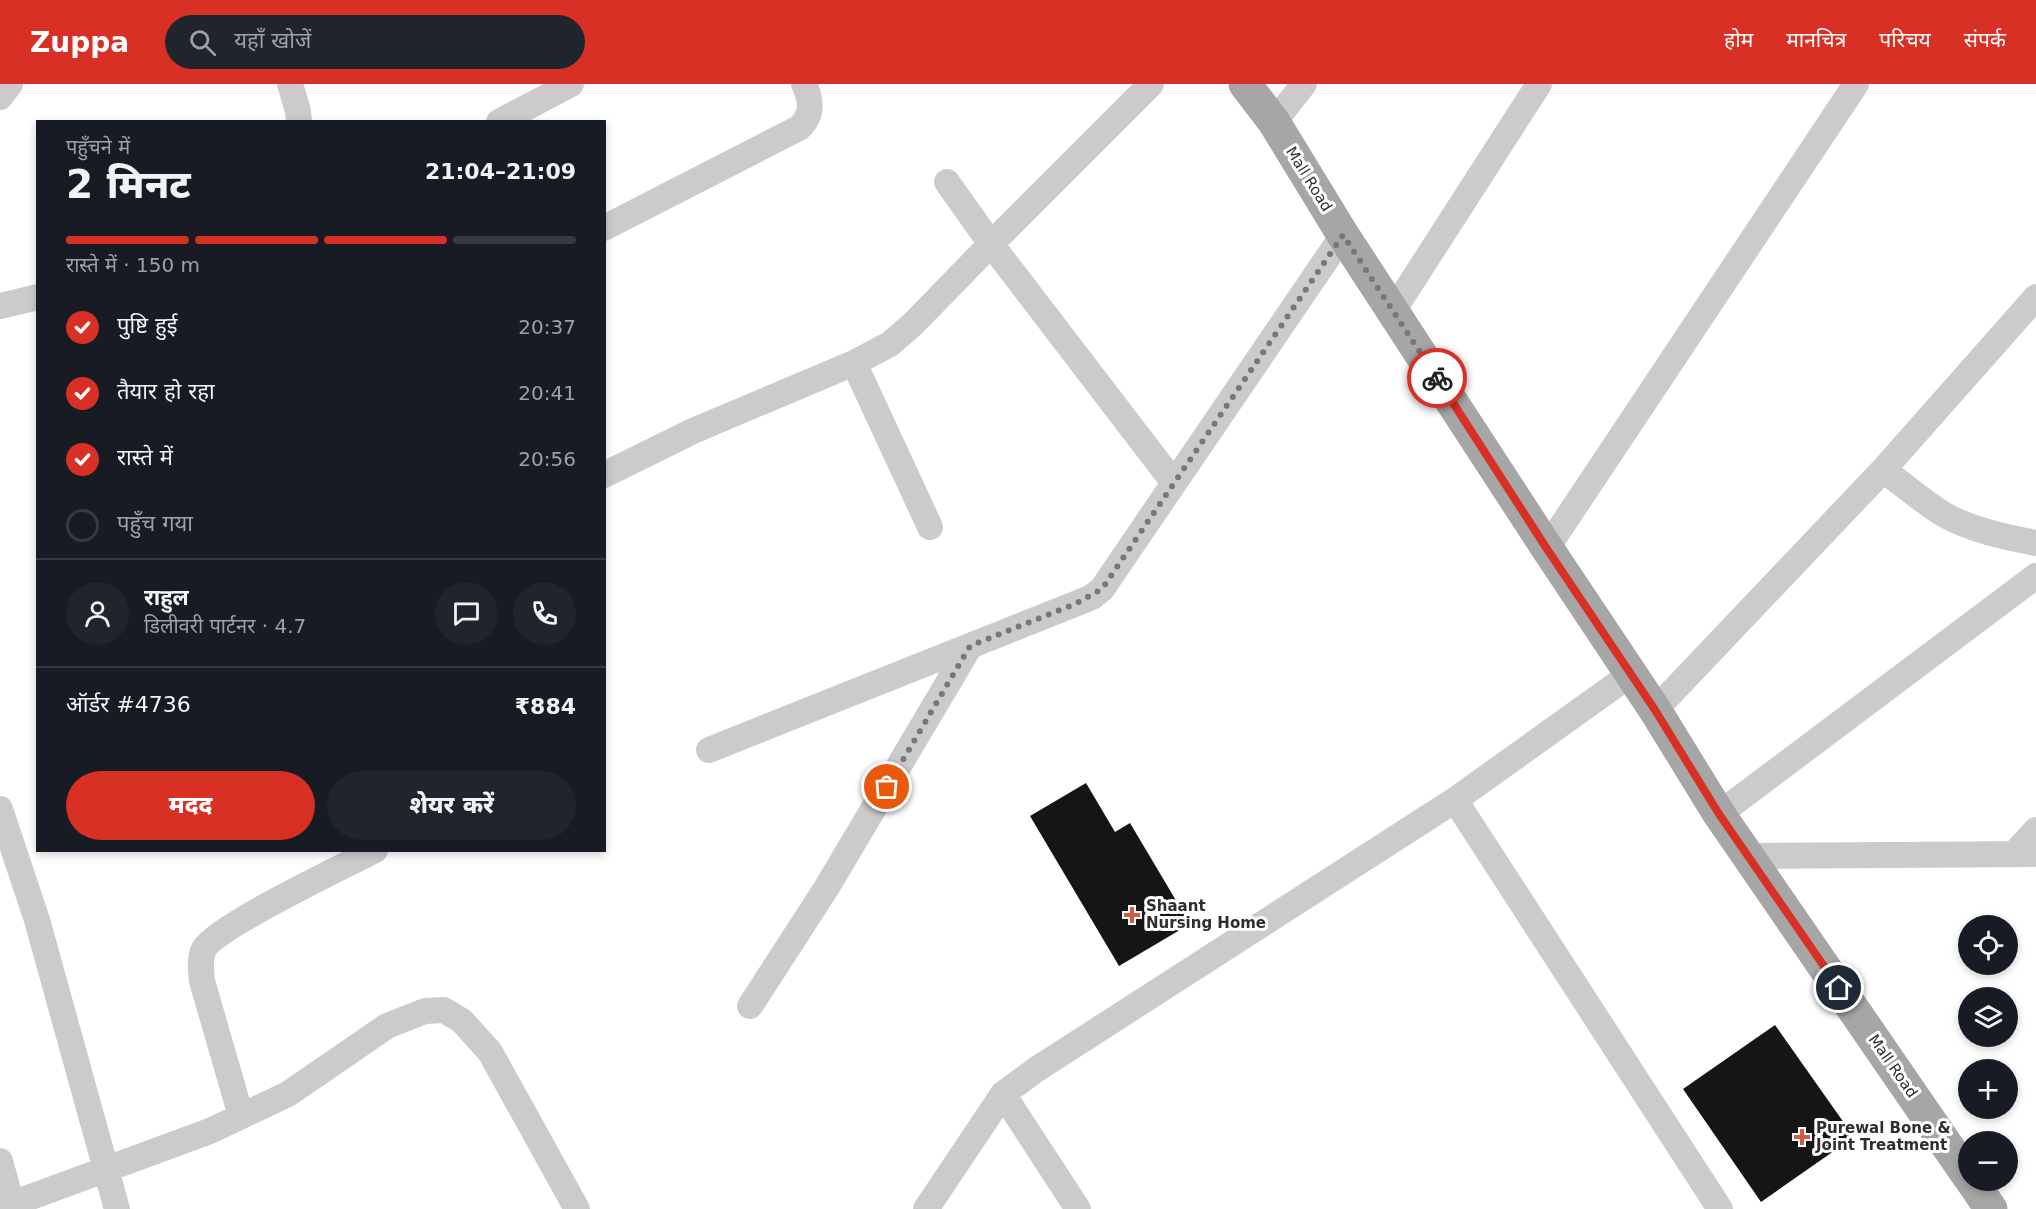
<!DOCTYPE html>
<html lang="hi">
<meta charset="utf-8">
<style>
:root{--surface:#171b24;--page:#20242c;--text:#f1f3f6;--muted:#9ea1a6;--line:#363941;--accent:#d93025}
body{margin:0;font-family:"DejaVu Sans","Noto Sans Devanagari",sans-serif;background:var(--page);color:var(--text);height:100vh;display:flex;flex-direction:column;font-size:22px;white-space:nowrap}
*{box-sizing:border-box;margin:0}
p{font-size:20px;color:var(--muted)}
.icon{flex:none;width:33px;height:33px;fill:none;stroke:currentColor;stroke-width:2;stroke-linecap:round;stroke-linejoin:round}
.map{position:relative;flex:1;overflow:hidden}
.panel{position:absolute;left:36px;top:36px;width:570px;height:732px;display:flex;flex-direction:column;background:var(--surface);border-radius:0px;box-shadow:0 3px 9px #0003}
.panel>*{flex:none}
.fabs{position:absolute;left:1958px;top:831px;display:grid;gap:12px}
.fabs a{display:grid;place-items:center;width:60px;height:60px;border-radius:50%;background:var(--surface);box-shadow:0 3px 9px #0003;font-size:30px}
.pin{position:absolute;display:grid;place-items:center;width:51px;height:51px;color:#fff;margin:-26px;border:3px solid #fff;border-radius:50%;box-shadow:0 2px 6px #0007}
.courier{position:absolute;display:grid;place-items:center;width:60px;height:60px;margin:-30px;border:4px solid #d93025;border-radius:50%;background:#fff;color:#222;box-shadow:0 2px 8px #0007}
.overview em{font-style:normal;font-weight:800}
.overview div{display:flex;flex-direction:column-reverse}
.overview{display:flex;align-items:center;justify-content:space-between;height:102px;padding:0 30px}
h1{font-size:39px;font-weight:800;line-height:45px}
.bar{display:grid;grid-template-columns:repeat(4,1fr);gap:9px 6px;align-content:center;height:72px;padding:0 30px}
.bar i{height:8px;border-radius:4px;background:var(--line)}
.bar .on{background:var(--accent)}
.bar p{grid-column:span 4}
.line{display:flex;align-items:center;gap:15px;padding:0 30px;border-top:2px solid var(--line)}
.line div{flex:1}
.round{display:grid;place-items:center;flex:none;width:63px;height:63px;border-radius:32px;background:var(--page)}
ol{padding:0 30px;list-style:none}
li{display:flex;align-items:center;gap:18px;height:66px}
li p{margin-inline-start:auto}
li .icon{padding:6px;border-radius:50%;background:var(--accent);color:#fff;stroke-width:4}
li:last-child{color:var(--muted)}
li i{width:33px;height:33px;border:3px solid var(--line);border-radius:50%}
.primary-button{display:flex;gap:12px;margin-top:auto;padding:12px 30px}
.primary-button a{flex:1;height:69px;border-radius:36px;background:var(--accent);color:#fff;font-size:24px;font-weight:800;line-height:69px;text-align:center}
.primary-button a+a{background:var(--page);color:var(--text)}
header{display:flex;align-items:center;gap:36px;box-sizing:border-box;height:84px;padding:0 30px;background:var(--accent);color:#fff}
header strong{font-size:28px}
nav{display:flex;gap:33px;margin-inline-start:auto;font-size:21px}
.search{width:420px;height:54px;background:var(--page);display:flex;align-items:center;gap:15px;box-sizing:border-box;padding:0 21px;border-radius:33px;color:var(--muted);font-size:22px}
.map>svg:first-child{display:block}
</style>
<header>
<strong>Zuppa</strong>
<div class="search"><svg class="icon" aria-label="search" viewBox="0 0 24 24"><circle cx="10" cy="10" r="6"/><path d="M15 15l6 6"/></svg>यहाँ खोजें</div>
<nav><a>होम</a><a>मानचित्र</a><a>परिचय</a><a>संपर्क</a></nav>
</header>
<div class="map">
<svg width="2036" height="1125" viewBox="0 0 2036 1125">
<rect width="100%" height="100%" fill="#fff"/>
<path fill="#151515" d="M1086 699 1115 748 1130 739 1190 840 1119 882 1030 732Z
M1775 941 1854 1053 1761 1118 1683 1005Z"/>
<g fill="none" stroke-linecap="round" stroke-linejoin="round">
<path stroke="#cbcbcb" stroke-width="26" d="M290 0 298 27 299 38
M0 13 10 0
M499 38 571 0
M1274 38 1304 0
M947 98 991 160 1174 399
M604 144 799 44C813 31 812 17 804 0
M0 222 38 213
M1393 227 1539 0
M854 279 930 443
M1883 386C1903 400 1922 417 1943 430 1971 446 2005 453 2036 459
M604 391 693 347 854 279 890 260 913 240 991 160 1151 0
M1547 464 1856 0
M1655 626 1883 386 2036 213
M709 666 1075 520 1092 513 1102 505 1343 151
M1455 716 1720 1125
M0 725 37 836 117 1125
M1719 730 2036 492
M2015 769 2036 746
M1749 772 2036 770
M750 922 827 803 970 562
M1003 1010 1078 1125
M241 1032 202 897C201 886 199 875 204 865 217 842 345 782 375 766
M0 1077 13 1125
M12 1120 210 1047 288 1010 387 942 425 927 444 926 462 937 490 968 577 1125
M926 1125 1003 1010 1037 985 1455 716 1631 590"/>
<path stroke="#a6a6a6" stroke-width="33" d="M1245 0 1274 38 1343 151 1547 464 1655 626 1719 730 1968 1092
M1971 1096 1991 1125"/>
</g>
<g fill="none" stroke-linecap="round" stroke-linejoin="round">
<path stroke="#777" stroke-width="6" stroke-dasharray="0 10.8" d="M887 703 970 562 1075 520 1102 505 1343 151 1437 294"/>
<path stroke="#d93025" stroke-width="8" d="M1437 294 1547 465 1655 626 1719 730 1839 904"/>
</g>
<g fill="#d35b42" stroke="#fff" stroke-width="2">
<path d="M1129 822h6v6h6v6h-6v6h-6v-6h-6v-6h6z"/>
<path d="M1799 1044h6v6h6v6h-6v6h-6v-6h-6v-6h6z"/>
</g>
<g text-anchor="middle" stroke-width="6" stroke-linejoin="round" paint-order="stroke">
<g font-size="15" fill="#2e2e2e" stroke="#fff">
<text transform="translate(1309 95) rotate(58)" y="5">Mall Road</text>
<text transform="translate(1893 982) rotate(55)" y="5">Mall Road</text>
</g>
<g font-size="15" font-weight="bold" fill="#2e2e2e" stroke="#fff" text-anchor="start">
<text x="1146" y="827">Shaant<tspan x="1146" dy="17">Nursing Home</tspan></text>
<text x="1816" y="1049">Purewal Bone &amp;<tspan x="1816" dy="17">Joint Treatment</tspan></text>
</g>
</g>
</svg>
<div class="fabs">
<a><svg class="icon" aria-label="locate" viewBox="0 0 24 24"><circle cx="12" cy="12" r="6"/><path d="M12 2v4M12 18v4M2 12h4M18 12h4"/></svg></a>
<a><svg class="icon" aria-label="layers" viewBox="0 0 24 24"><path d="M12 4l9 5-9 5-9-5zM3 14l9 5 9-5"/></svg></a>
<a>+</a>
<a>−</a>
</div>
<div class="pin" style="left:887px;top:703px;background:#ea580c"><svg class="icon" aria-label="bag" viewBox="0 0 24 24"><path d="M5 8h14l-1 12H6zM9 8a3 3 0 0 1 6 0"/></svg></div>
<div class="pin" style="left:1839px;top:904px;background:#1f2937"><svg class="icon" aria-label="home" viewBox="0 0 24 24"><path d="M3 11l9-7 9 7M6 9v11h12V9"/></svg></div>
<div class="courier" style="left:1437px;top:294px"><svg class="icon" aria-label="bike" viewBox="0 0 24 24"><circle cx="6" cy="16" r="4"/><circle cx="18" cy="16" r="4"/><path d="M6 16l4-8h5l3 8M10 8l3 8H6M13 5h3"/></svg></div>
<section class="panel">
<div class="overview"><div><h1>2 मिनट</h1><p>पहुँचने में</p></div><em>21:04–21:09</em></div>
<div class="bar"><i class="on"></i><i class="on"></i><i class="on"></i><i></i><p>रास्ते में · 150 m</p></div>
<ol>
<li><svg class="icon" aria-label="check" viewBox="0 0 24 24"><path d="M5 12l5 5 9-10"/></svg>पुष्टि हुई<p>20:37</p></li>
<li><svg class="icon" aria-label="check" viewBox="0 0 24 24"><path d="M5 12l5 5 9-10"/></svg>तैयार हो रहा<p>20:41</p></li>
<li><svg class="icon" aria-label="check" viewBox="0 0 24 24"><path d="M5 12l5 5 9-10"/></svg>रास्ते में<p>20:56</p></li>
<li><i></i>पहुँच गया</li>
</ol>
<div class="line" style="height:108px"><a class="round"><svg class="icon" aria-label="person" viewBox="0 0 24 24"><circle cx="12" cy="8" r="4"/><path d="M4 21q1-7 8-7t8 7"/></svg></a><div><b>राहुल</b><p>डिलीवरी पार्टनर · 4.7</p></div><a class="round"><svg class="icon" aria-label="chat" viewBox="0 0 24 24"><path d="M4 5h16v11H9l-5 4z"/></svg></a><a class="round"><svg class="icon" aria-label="phone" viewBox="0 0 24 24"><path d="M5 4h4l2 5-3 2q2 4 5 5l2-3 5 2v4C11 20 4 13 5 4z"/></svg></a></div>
<div class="line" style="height:78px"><div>ऑर्डर #4736</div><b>₹884</b></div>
<div class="primary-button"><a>मदद</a><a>शेयर करें</a></div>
</section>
</div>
